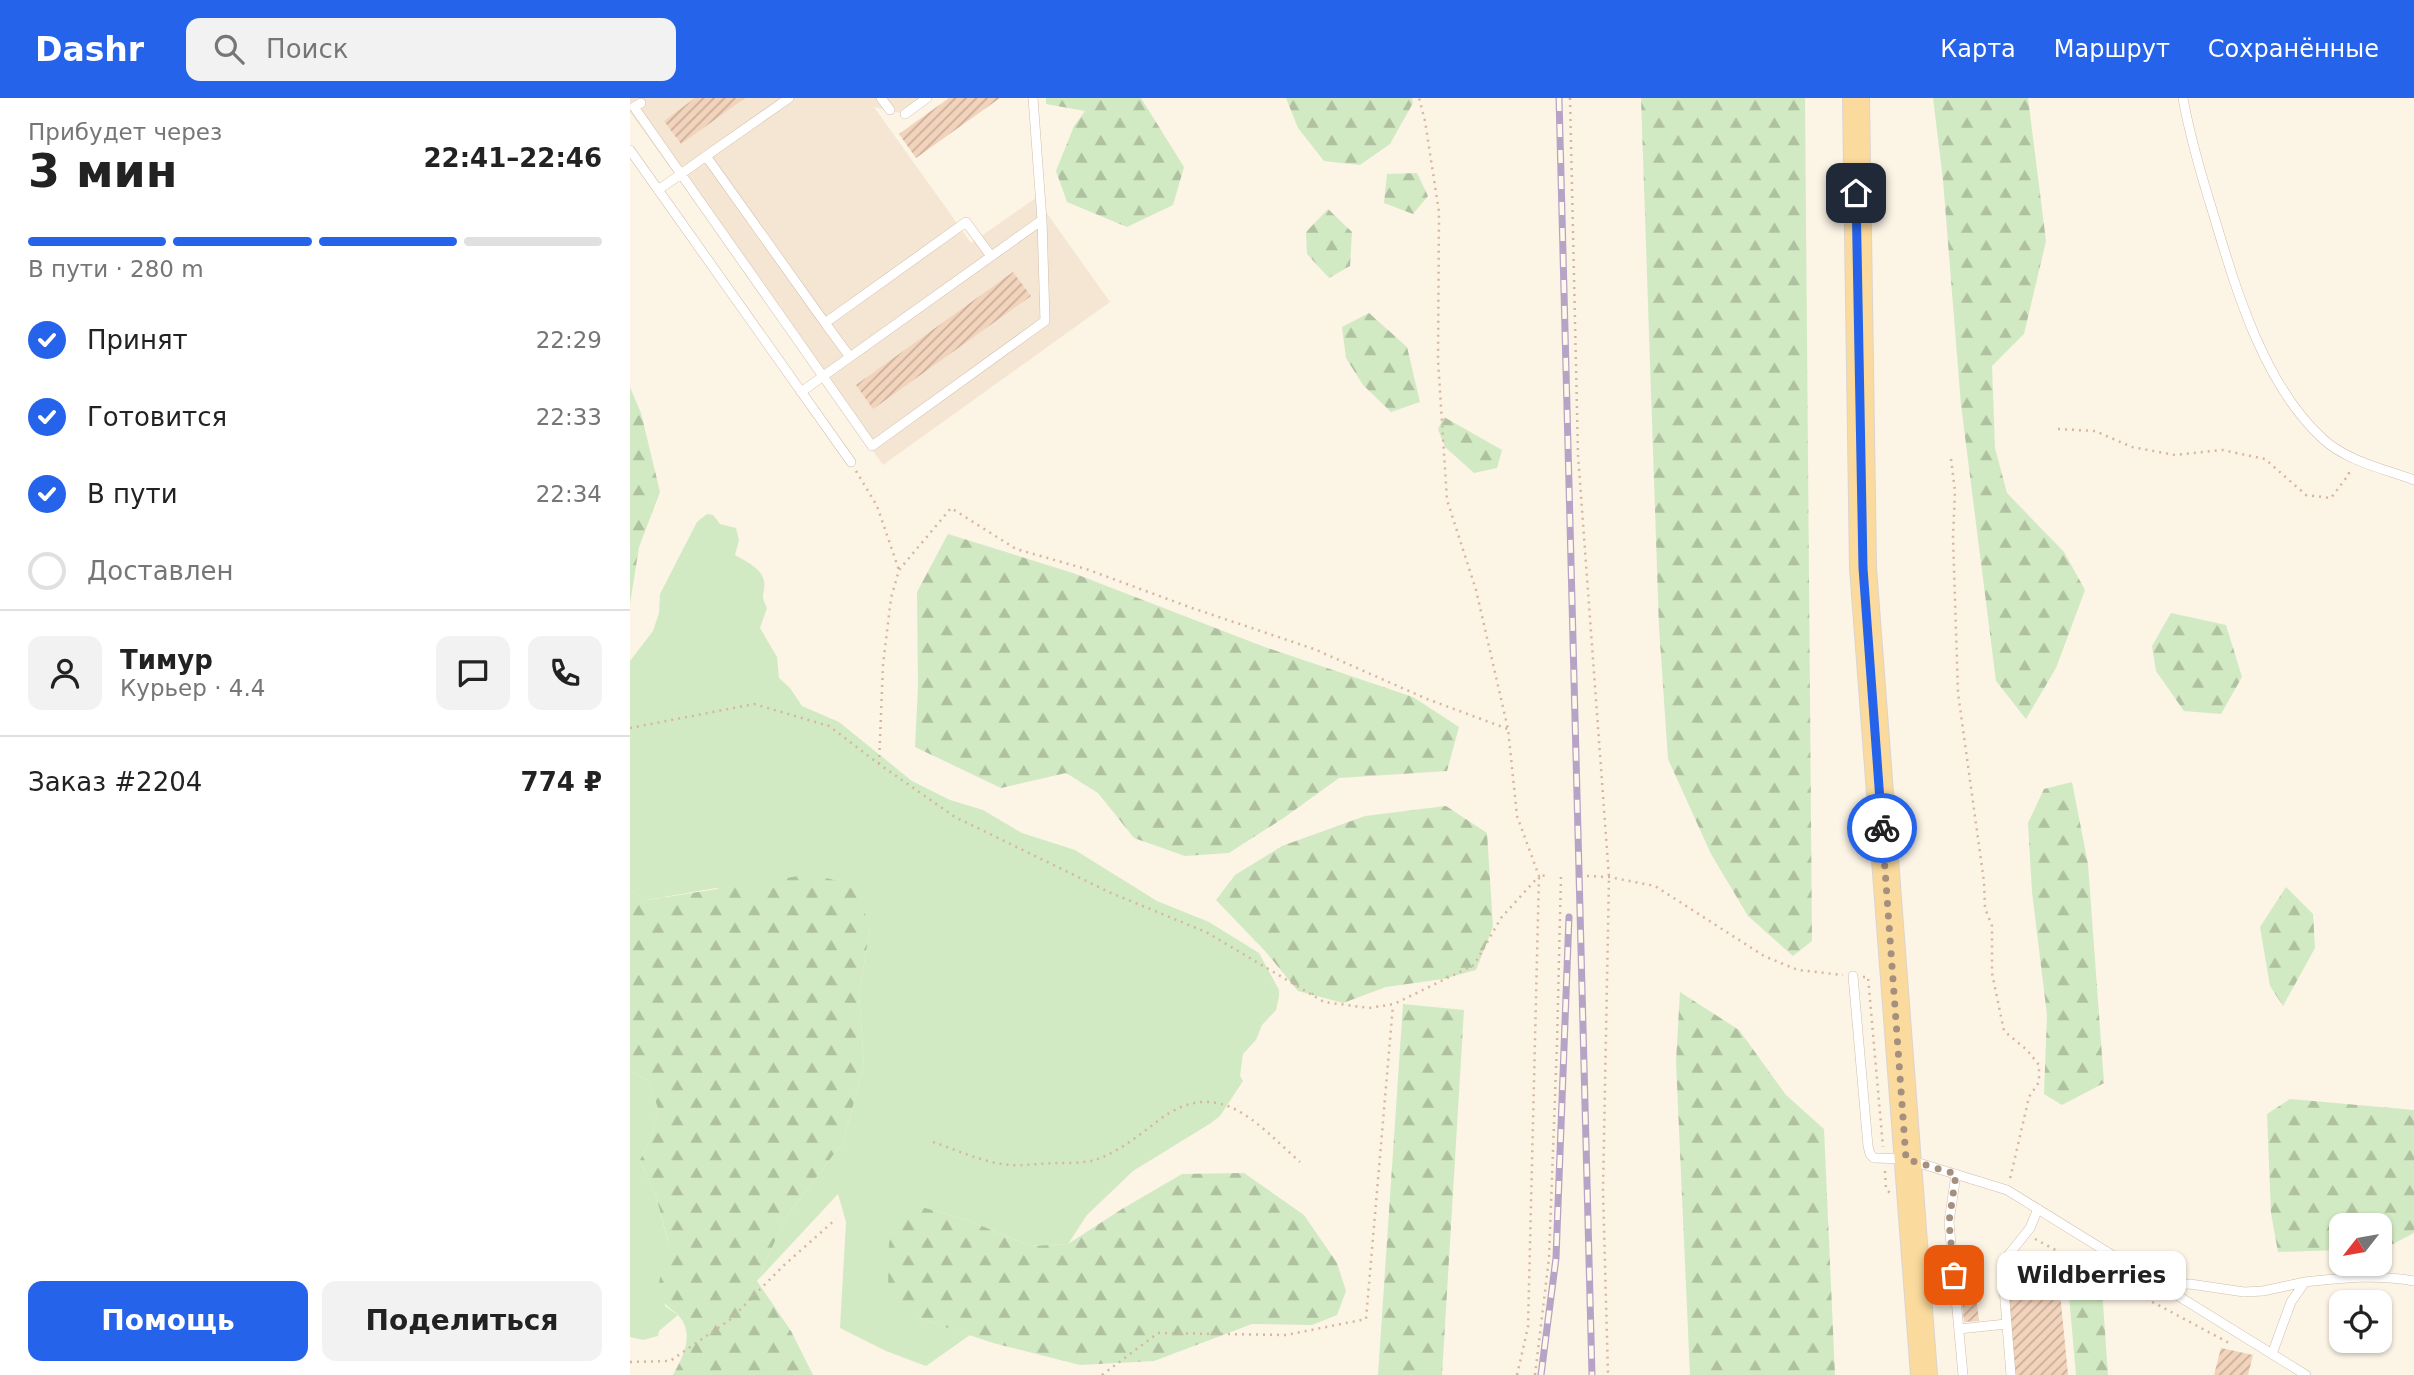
<!DOCTYPE html>
<html lang="ru">
<meta charset="utf-8">
<style>
:root{--surface:#fff;--page:#f2f2f2;--text:#222;--muted:#767676;--line:#e0e0e0;--accent:#2563eb}
body{margin:0;font-family:"DejaVu Sans",sans-serif;background:var(--page);color:var(--text);height:100vh;display:flex;flex-direction:column;font-size:26px;white-space:nowrap}
*{box-sizing:border-box;margin:0}
p{font-size:23px;color:var(--muted)}
.icon{flex:none;width:38px;height:38px;fill:none;stroke:currentColor;stroke-width:2;stroke-linecap:round;stroke-linejoin:round}
.map{position:relative;flex:1;overflow:hidden}
.drawer{display:flex;flex-direction:column;background:var(--surface);width:630px}
.drawer>*{flex:none}
.needle{width:46px;rotate:239deg}
.fabs{position:absolute;left:1699px;top:1115px;display:grid;gap:14px}
.fabs a{display:grid;place-items:center;width:63px;height:63px;border-radius:14px;background:var(--surface);box-shadow:0 2px 5px #0004;font-size:35px}
.pin{position:absolute;display:grid;place-items:center;width:60px;height:60px;color:#fff;margin:-30px;border-radius:14px;box-shadow:0 4px 10px #0006}
.courier{position:absolute;display:grid;place-items:center;width:70px;height:70px;margin:-35px;border:5px solid #2563eb;border-radius:50%;background:#fff;color:#222;box-shadow:0 2px 9px #0007}
.bubble{position:absolute;height:49px;border-radius:14px;background:var(--surface);box-shadow:0 2px 5px #0004;font-size:23px;font-weight:800;line-height:49px;text-align:center}
.summary em{font-style:normal;font-weight:800}
.summary div{display:flex;flex-direction:column-reverse}
.summary{display:flex;align-items:center;justify-content:space-between;height:119px;padding:0 28px}
h1{font-size:46px;font-weight:800;line-height:52px}
.bar{display:grid;grid-template-columns:repeat(4,1fr);gap:10px 7px;align-content:center;height:84px;padding:0 28px}
.bar i{height:9px;border-radius:5px;background:var(--line)}
.bar .selected{background:var(--accent)}
.bar p{grid-column:span 4}
.line{display:flex;align-items:center;gap:18px;padding:0 28px;border-top:2px solid var(--line)}
.line div{flex:1}
.round{display:grid;place-items:center;flex:none;width:74px;height:74px;border-radius:14px;background:var(--page)}
ol{padding:0 28px;list-style:none}
li{display:flex;align-items:center;gap:21px;height:77px}
li p{margin-inline-start:auto}
li .icon{padding:7px;border-radius:50%;background:var(--accent);color:#fff;stroke-width:4}
li:last-child{color:var(--muted)}
li i{width:38px;height:38px;border:4px solid var(--line);border-radius:50%}
.action{display:flex;gap:14px;margin-top:auto;padding:14px 28px}
.action a{flex:1;height:80px;border-radius:14px;background:var(--accent);color:#fff;font-size:28px;font-weight:800;line-height:80px;text-align:center}
.action a+a{background:var(--page);color:var(--text)}
header{display:flex;align-items:center;gap:42px;box-sizing:border-box;height:98px;padding:0 35px;background:var(--accent);color:#fff}
header strong{font-size:33px}
nav{display:flex;gap:38px;margin-inline-start:auto;font-size:24px}
.search{width:490px;height:63px;background:var(--page);display:flex;align-items:center;gap:18px;box-sizing:border-box;padding:0 24px;border-radius:14px;color:var(--muted);font-size:26px}
main{display:flex;flex:1;min-height:0}
.map>svg:first-child{display:block}
</style>
<header>
<strong>Dashr</strong>
<div class="search"><svg class="icon" aria-label="search" viewBox="0 0 24 24"><circle cx="10" cy="10" r="6"/><path d="M15 15l6 6"/></svg>Поиск</div>
<nav><a>Карта</a><a>Маршрут</a><a>Сохранённые</a></nav>
</header>
<main>
<section class="drawer">
<div class="summary"><div><h1>3 мин</h1><p>Прибудет через</p></div><em>22:41–22:46</em></div>
<div class="bar"><i class="selected"></i><i class="selected"></i><i class="selected"></i><i></i><p>В пути · 280 m</p></div>
<ol>
<li><svg class="icon" aria-label="check" viewBox="0 0 24 24"><path d="M5 12l5 5 9-10"/></svg>Принят<p>22:29</p></li>
<li><svg class="icon" aria-label="check" viewBox="0 0 24 24"><path d="M5 12l5 5 9-10"/></svg>Готовится<p>22:33</p></li>
<li><svg class="icon" aria-label="check" viewBox="0 0 24 24"><path d="M5 12l5 5 9-10"/></svg>В пути<p>22:34</p></li>
<li><i></i>Доставлен</li>
</ol>
<div class="line" style="height:126px"><a class="round"><svg class="icon" aria-label="person" viewBox="0 0 24 24"><circle cx="12" cy="8" r="4"/><path d="M4 21q1-7 8-7t8 7"/></svg></a><div><b>Тимур</b><p>Курьер · 4.4</p></div><a class="round"><svg class="icon" aria-label="chat" viewBox="0 0 24 24"><path d="M4 5h16v11H9l-5 4z"/></svg></a><a class="round"><svg class="icon" aria-label="phone" viewBox="0 0 24 24"><path d="M5 4h4l2 5-3 2q2 4 5 5l2-3 5 2v4C11 20 4 13 5 4z"/></svg></a></div>
<div class="line" style="height:91px"><div>Заказ #2204</div><b>774 ₽</b></div>
<div class="action"><a>Помощь</a><a>Поделиться</a></div>
</section>
<div class="map">
<svg width="1784" height="1277" viewBox="0 0 1784 1277">
<defs>
<pattern id="forest-firs" width="22" height="20" patternUnits="userSpaceOnUse" patternTransform="scale(1.75)"><rect width="22" height="20" fill="#d2eac3"/><path d="M5 1l3.5 6h-7zM16 11l3.5 6h-7z" fill="#afc1a0"/></pattern>
<pattern id="building-hatch" width="6" height="6" patternUnits="userSpaceOnUse" patternTransform="scale(1.75)"><rect width="6" height="6" fill="#f2d3bc"/><path d="M-1 1l2-2M0 6l6-6M5 7l2-2" fill="none" stroke="#c9ae9b"/></pattern>
</defs>
<rect width="100%" height="100%" fill="#fcf4e5"/>
<path fill="#f4e6d3" d="M0 0H297L275 16 244 9 341 145 406 100 480 204 253 367 0 14Z"/>
<path fill="#d2eac3" d="M77 416 83 417 90 426 106 430 109 442 105 457C115 463 132 470 134 483 136 496 129 495 137 510L130 530 147 559 149 580 160 590 172 608 209 624 282 683 320 702 353 712 392 735 445 752 527 803 579 824 629 855 649 892V898L646 912 632 927 626 942 613 956 610 978 613 983 590 1018 581 1025 503 1073 457 1117 438 1146 400 1148 340 1123 292 1109 288 1220 340 1237 296 1268 256 1253 210 1230 216 1124 208 1096 127 1183 155 1121 213 1044 234 967 229 895 240 831 86 790 17 802 0 792V563L23 533 29 515 30 496 67 424Z
M0 973 19 983 28 1011 21 1041 10 1062 26 1098 38 1144 34 1168 35 1208 48 1217 29 1233 28 1238 13 1242 0 1239Z"/>
<path fill="url(#forest-firs)" d="M416 0H511L554 69 543 107 497 129 437 104 426 73 444 28 455 13 416 6Z
M656 0H782L783 5 760 46 730 67 694 63 668 30Z
M1011 0H1175L1182 843 1163 858 1118 818 1081 756 1038 661 1029 529Z
M1303 0H1398L1416 143 1394 236 1362 268 1365 350 1377 395 1434 454 1455 492 1426 570 1396 621 1366 583 1331 307 1313 82Z
M787 75 798 98 783 116 754 105 757 76Z
M698 111 722 134 720 168 699 180 677 156 676 134Z
M739 215 777 249 790 304 761 314 733 287 716 260 712 229Z
M0 289 11 315 30 394 9 449 0 506Z
M814 319 872 352 867 370 844 375 815 349 808 331Z
M318 436 443 475 632 548 783 599 829 629 817 673 709 680 655 719 599 755 555 758 504 740 468 695 436 675 371 690 285 649 288 589 287 494Z
M1541 515 1596 527 1612 579 1591 616 1554 613 1526 573 1522 548Z
M1442 684 1458 766 1474 985 1432 1007 1414 996 1417 917 1402 794 1398 725 1414 691Z
M816 708 857 735 863 829 846 872 813 881 756 889 713 905 668 893 635 853 586 802 605 777 652 748 735 718Z
M181 776 226 788 240 831 229 895 234 967 213 1044 155 1121 127 1183 161 1233 183 1277H43C54 1257 66 1234 46 1215 37 1208 33 1205 27 1194L38 1143 26 1098 10 1062 21 1041 28 1011 19 983 0 973V792L18 802Z
M1656 789 1683 816 1685 850 1653 908 1640 888 1630 829Z
M1050 894 1109 932 1156 997 1194 1031 1205 1277H1060L1046 964Z
M773 906 834 912 812 1277H748Z
M1660 1001 1784 1012V1135L1761 1147 1750 1148V1127H1712L1711 1152 1648 1154 1641 1115 1637 1016Z
M614 1075 674 1117 707 1165 716 1193 707 1217 682 1227 622 1226 524 1263 450 1267 363 1245 288 1220 258 1192 259 1145 267 1120 292 1109 340 1123 400 1148 438 1146 492 1111 552 1076Z
M1471 1176 1478 1277H1446L1438 1187Z"/>
<path fill="url(#building-hatch)" d="M65 0H115L51 46 34 23Z
M319 0H370L286 60 269 36Z
M383 174 401 198 243 311 226 287Z
M1427 1164 1438 1277H1385L1375 1169Z
M1343 1169 1349 1223 1334 1224 1329 1171Z
M1591 1250 1623 1257 1618 1277H1584Z"/>
<g fill="none" stroke-linecap="round" stroke-linejoin="round">
<defs>
<path id="service" d="M159 0 76 58 195 225
M251 0 260 12
M1553 0C1560 40 1572 80 1584 118 1606 192 1634 287 1693 341 1717 363 1754 371 1784 382
M11 5 4 9 51 76 76 58
M275 16 297 0
M0 52 221 364
M28 92 51 76 242 348 415 223 412 122
M220 259 195 225 336 124 361 158
M171 294 412 122 403 0
M1223 878 1238 1048 1240 1056 1244 1060 1276 1061 1377 1092 1676 1277
M1326 1076 1319 1124 1333 1277
M1531 1187 1560 1186 1614 1194 1633 1193 1675 1184
M1329 1231 1376 1226
M1642 1256 1661 1204 1675 1184C1712 1180 1747 1176 1784 1183
M1381 1277 1372 1165 1400 1130 1408 1111"/>
<path id="primary" d="M1226 0 1233 470 1294 1277"/>
</defs>
<use href="#service" stroke="#d0beae" stroke-width="10"/>
<use href="#primary" stroke="#dbd4d0" stroke-width="28"/>
<path stroke="#d7b69f" stroke-width="2.5" stroke-dasharray="2 5" stroke-linecap="butt" d="M940 0 948 357 979 779 973 1092 978 1277
M1428 331 1465 333 1502 349 1545 357 1592 352 1635 361 1676 397 1701 400 1719 376 1718 370
M1321 361 1325 393 1323 439 1328 595 1354 784 1355 810 1362 828V875L1374 933 1397 952 1409 967V984L1399 999 1380 1081
M226 373 247 408 269 472
M0 630 124 606 199 628 249 666 325 719 481 795 576 834 694 904 739 910 764 906 844 867 871 820 909 778 887 718 878 631 846 492 817 402 808 262 809 114 795 23 789 0
M249 666 253 567 261 500 269 472 321 410 386 451 456 471 562 510 684 551 797 601 878 631
M957 778 979 779 1025 788 1134 858 1168 872 1213 877
M1233 879H1238L1253 1049
M303 1044C327 1052 354 1065 380 1067 395 1068 412 1065 428 1065 440 1065 454 1065 465 1062 489 1054 509 1037 529 1022 589 977 626 1025 670 1064
M1255 1073 1256 1091 1261 1096
M1405 1141 1599 1245
M0 1264 40 1263 101 1221 152 1169 206 1121
M472 1277 528 1235 656 1237 736 1221 763 907
M887 1277 898 1229 909 778 919 777
M905 1277 919 1160 927 945 931 777"/>
<use href="#service" stroke="#fff" stroke-width="9"/>
<use href="#primary" stroke="#fbda9d" stroke-width="26"/>
<defs>
<path id="rail" d="M929 0 962 1277
M911 1277 926 1160 939 819"/>
</defs>
<use href="#rail" stroke="#b7a3c6" stroke-width="7"/>
<use href="#rail" stroke="#fff8eb" stroke-width="4.5" stroke-dasharray="13" stroke-linecap="butt"/>
</g>
<g fill="none" stroke-linecap="round" stroke-linejoin="round">
<path stroke="#a59080" stroke-width="7" stroke-dasharray="0 12.6" d="M1252 730 1276 1061 1326 1076 1319 1124 1324 1177"/>
<path stroke="#2563eb" stroke-width="9" d="M1226 95 1233 470 1252 730"/>
</g>
</svg>
<div class="fabs">
<a><svg class="needle" viewBox="-14 -14 28 28"><path d="M0-13l5 13h-10z" fill="#e53935"/><path d="M0 13l5-13h-10z" fill="#767676"/></svg></a>
<a><svg class="icon" aria-label="locate" viewBox="0 0 24 24"><circle cx="12" cy="12" r="6"/><path d="M12 2v4M12 18v4M2 12h4M18 12h4"/></svg></a>
</div>
<div class="pin" style="left:1324px;top:1177px;background:#ea580c"><svg class="icon" aria-label="bag" viewBox="0 0 24 24"><path d="M5 8h14l-1 12H6zM9 8a3 3 0 0 1 6 0"/></svg></div>
<div class="pin" style="left:1226px;top:95px;background:#1f2937"><svg class="icon" aria-label="home" viewBox="0 0 24 24"><path d="M3 11l9-7 9 7M6 9v11h12V9"/></svg></div>
<div class="courier" style="left:1252px;top:730px"><svg class="icon" aria-label="bike" viewBox="0 0 24 24"><circle cx="6" cy="16" r="4"/><circle cx="18" cy="16" r="4"/><path d="M6 16l4-8h5l3 8M10 8l3 8H6M13 5h3"/></svg></div>
<div class="bubble" style="left:1367px;top:1153px;width:189px">Wildberries</div>
</div>
</main>
